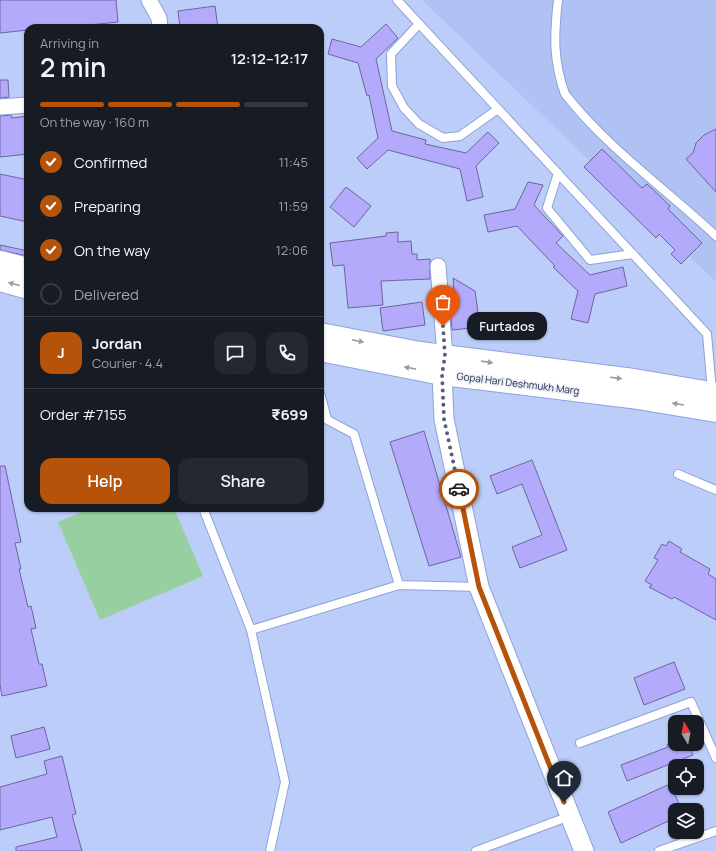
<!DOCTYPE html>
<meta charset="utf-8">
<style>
:root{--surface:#171b24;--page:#242831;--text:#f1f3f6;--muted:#9ea1a6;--line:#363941;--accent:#b45309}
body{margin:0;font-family:Manrope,sans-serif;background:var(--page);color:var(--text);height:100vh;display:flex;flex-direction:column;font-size:15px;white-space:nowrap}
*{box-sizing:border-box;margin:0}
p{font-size:13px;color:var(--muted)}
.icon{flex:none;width:22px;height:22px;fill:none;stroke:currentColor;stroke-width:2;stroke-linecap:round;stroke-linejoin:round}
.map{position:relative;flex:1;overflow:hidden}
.drawer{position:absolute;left:24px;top:24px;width:300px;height:488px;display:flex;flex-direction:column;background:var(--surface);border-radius:12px;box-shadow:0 1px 3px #0004}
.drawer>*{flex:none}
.needle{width:26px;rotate:350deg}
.tools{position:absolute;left:668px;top:715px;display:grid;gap:8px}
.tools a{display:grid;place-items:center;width:36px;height:36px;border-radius:8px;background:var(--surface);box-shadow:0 1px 3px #0004;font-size:20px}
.pin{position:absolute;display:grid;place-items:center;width:34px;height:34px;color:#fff;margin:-41px -17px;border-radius:50% 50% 50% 0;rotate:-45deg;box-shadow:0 0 4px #0007}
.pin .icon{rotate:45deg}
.courier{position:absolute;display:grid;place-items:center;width:40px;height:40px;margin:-20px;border:3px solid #b45309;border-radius:50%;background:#fff;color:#222;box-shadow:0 1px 5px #0007}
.bubble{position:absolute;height:28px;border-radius:12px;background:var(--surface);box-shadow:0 1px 3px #0004;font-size:13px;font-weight:600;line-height:28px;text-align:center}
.summary em{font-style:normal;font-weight:600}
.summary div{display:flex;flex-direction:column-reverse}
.summary{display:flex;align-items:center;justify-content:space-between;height:68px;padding:0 16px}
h1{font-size:26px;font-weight:600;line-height:30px}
.bar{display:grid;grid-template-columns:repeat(4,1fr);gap:6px 4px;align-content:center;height:48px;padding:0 16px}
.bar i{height:5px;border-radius:3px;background:var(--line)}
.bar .active{background:var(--accent)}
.bar p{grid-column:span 4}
.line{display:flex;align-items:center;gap:10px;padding:0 16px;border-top:1px solid var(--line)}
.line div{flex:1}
.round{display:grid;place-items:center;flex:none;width:42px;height:42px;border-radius:12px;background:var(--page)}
ol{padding:0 16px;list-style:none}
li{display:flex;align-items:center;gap:12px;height:44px}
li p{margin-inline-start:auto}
li .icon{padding:4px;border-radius:50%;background:var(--accent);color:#fff;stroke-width:4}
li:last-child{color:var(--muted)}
li i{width:22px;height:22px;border:2px solid var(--line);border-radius:50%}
.button{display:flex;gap:8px;margin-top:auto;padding:8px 16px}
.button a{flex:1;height:46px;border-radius:12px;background:var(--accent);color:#fff;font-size:16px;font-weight:600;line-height:46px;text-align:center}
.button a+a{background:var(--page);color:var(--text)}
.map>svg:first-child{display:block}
</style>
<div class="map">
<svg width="716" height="851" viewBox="0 0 716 851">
<rect width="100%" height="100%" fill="#bccdf9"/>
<path fill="#b0c2f4" d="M422 0H716V282Z"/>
<path fill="#98cfa0" d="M91 508H174L203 576 100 620 58 522Z"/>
<path fill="#b4aafb" stroke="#6d669b" d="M0 0H116L118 22 60 28V26L28 28V30L0 33Z
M215 6 218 28H180L178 11Z
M386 24 398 38 376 59 392 131 426 140 425 144 466 153 488 132 499 143 476 166 483 197 467 201 460 169 388 150 367 169 357 158 378 138 369 95 367 96 358 63 328 54 332 39 361 47Z
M0 80H8L9 97 0 98Z
M11 115 12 118 28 116V154L0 157V116Z
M716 129V192L686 159 693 153 696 143 704 135Z
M602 149 642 188 647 184 670 206 668 209 702 243 681 264 671 254 675 250 659 234 656 238 584 167Z
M0 174 28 180V222L0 216Z
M528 182 543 185 534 205 563 236 556 243 590 275 623 267 627 286 595 294 588 323 571 319 578 291 553 267 555 266 517 226 488 232 484 215 515 209Z
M346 187 371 206 354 227 330 207Z
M398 232V242L411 241 412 254H417V260L430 259V279L381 281 383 305 348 308 344 265 333 266 330 243 386 236V233Z
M0 245 28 251V256L0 250Z
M453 278 475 291 480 327 452 330 449 292 454 291Z
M422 302 425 325 383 331 380 308Z
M424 431 461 557 429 566 390 442Z
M532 460 567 550 520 568 512 547 542 535 522 484 497 494 490 476Z
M0 466H5L21 542 15 543 21 569H19L28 607 31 606 36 628 31 629 39 664H42L47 686 2 696 0 685Z
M669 541 682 549 680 552 710 569 708 574 716 579V620L674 597 672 599 649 587 652 585 645 581 658 560 654 558 662 544 666 546Z
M674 662 685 689 644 705 634 678Z
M44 727 50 749 16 758 11 736Z
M667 744H689L693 755 627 781 621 765 668 747Z
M62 756 76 814 72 815 82 851H16V847L57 837 52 817 0 830V787L47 774 44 761Z
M670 784 682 810H675V818L621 843 608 812Z"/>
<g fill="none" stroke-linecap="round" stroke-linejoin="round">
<defs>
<path id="service" d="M397 0 707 334 712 391
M558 0C554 34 553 61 565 94 608 149 665 188 716 236
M419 24 391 54 392 86 404 108 419 124 443 138 460 136 498 109
M558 173 547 208 590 260 633 254
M320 393 327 419
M320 416 354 434 399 585 479 587
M678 474 716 490
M203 508 251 630 399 585
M251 630 285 782 270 851
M580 743 691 702 716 758
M476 851 570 816
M659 851 716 831"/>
<path id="minor" d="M149 0 159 18 160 28
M0 107 28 105
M438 266 445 356"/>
<path id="tertiary" d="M444 360 442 374 444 419 479 587 584 851"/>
<path id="primary" d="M0 262 28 269
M0 280 28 288
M320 334 420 353 634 380 716 394
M320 350 442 374 631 397 716 411"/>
</defs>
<use href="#service" stroke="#8fa2d7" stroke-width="10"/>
<use href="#minor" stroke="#8fa2d7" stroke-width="17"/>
<use href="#tertiary" stroke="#8fa2d7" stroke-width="21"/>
<use href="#primary" stroke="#8fa2d7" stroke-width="24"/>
<use href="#service" stroke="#fff" stroke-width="8"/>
<use href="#minor" stroke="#fff" stroke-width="15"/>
<use href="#tertiary" stroke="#fff" stroke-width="19"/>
<use href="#primary" stroke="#fff" stroke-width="22"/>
</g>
<defs><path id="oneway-solid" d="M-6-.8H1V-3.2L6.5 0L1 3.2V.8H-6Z"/></defs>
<g fill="#989ca5">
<use href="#oneway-solid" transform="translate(14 284) rotate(-165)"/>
<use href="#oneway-solid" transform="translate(358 341) rotate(11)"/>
<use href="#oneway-solid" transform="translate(487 362) rotate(8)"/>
<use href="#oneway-solid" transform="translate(410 368) rotate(-169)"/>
<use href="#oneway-solid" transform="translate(616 378) rotate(7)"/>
<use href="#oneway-solid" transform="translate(678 404) rotate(-171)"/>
</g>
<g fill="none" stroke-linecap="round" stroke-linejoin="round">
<path stroke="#535e7b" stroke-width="4" stroke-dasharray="0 7.2" d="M443 326 445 356 442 374 444 419 459 489"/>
<path stroke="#b45309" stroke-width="5" d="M459 489 479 587 564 802"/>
</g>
<g text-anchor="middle" stroke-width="3" stroke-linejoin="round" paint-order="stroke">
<g font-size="10" fill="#1b2337" stroke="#eaeffa">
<text transform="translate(518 383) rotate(7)" y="4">Gopal Hari Deshmukh Marg</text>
</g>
</g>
</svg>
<div class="tools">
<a><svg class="needle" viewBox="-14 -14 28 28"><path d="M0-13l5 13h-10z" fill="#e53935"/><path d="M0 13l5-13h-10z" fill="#9ea1a6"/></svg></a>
<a><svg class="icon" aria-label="locate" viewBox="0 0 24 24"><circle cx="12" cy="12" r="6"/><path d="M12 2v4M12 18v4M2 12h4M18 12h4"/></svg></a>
<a><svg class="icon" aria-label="layers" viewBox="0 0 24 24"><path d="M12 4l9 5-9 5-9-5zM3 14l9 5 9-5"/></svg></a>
</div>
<div class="pin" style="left:443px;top:326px;background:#ea580c"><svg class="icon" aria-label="bag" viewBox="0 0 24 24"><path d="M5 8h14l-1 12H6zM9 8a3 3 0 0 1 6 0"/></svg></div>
<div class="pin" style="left:564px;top:802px;background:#1f2937"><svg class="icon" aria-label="home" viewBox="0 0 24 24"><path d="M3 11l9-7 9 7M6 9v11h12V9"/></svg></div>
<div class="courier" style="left:459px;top:489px"><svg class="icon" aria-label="car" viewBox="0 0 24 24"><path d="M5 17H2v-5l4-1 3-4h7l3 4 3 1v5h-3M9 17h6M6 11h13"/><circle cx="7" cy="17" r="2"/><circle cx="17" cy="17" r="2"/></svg></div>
<div class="bubble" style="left:467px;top:312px;width:80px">Furtados</div>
<section class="drawer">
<div class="summary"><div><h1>2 min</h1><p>Arriving in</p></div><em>12:12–12:17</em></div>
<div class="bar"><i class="active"></i><i class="active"></i><i class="active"></i><i></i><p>On the way · 160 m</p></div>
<ol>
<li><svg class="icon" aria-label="check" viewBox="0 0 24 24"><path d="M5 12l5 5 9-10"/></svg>Confirmed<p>11:45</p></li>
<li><svg class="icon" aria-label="check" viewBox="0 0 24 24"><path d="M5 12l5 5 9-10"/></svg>Preparing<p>11:59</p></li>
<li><svg class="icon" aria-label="check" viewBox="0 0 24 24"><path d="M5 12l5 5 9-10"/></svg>On the way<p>12:06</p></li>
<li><i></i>Delivered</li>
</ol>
<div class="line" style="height:72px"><b class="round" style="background:var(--accent);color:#fff">J</b><div><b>Jordan</b><p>Courier · 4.4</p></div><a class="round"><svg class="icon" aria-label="chat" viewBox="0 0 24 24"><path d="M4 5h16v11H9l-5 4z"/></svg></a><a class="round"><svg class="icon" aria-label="phone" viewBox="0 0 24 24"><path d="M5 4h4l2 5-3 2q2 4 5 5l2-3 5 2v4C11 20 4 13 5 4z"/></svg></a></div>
<div class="line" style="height:52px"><div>Order #7155</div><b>₹699</b></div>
<div class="button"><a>Help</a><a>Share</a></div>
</section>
</div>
